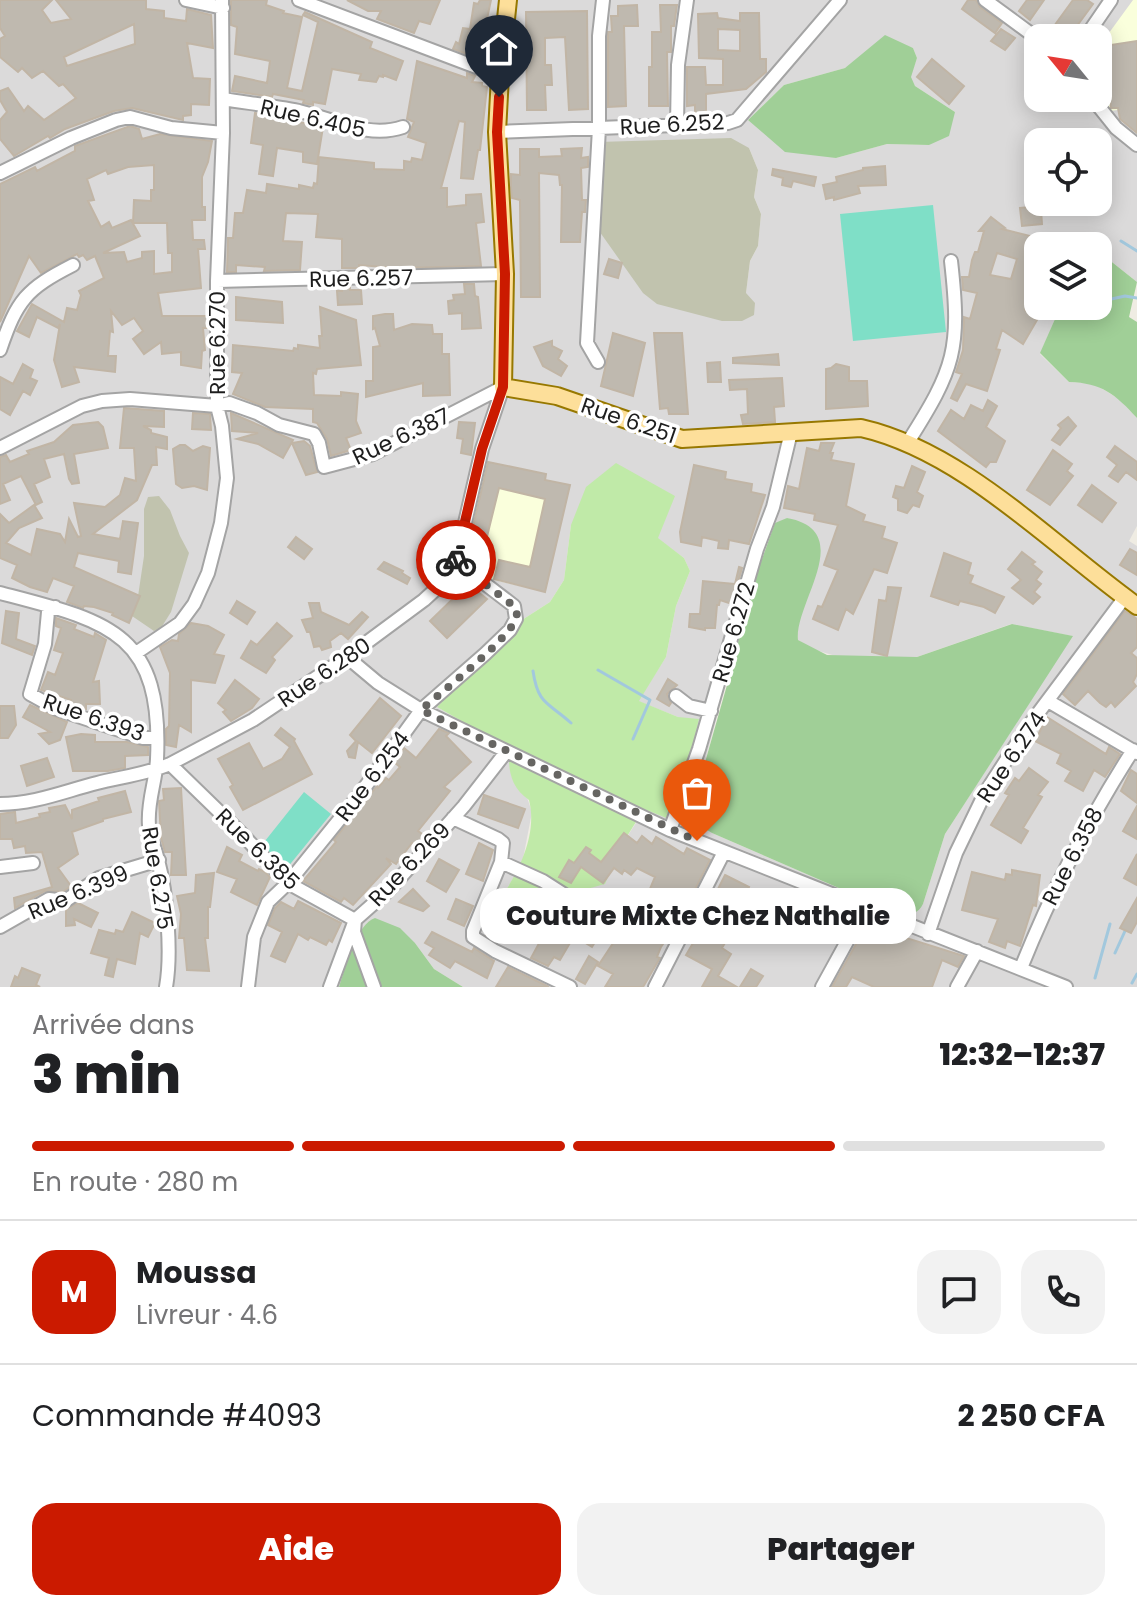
<!DOCTYPE html>
<html lang="fr">
<meta charset="utf-8">
<style>
:root{--surface:#fff;--page:#f2f2f2;--text:#202124;--muted:#757577;--line:#e0e0e0;--accent:#cb1a00}
body{margin:0;font-family:Poppins,sans-serif;background:var(--page);color:var(--text);height:100vh;display:flex;flex-direction:column;font-size:30px;white-space:nowrap}
*{box-sizing:border-box;margin:0}
p{font-size:26px;color:var(--muted)}
.icon{flex:none;width:44px;height:44px;fill:none;stroke:currentColor;stroke-width:2;stroke-linecap:round;stroke-linejoin:round}
.map{position:relative;height:987px;overflow:hidden}
.details{display:flex;flex-direction:column;background:var(--surface);flex:1}
.details>*{flex:none}
.needle{width:52px;rotate:300deg}
.controls{position:absolute;left:1024px;top:24px;display:grid;gap:16px}
.controls a{display:grid;place-items:center;width:88px;height:88px;border-radius:16px;background:var(--surface);box-shadow:0 4px 20px #0003;font-size:40px}
.pin{position:absolute;display:grid;place-items:center;width:68px;height:68px;color:#fff;margin:-82px -34px;border-radius:50% 50% 50% 0;rotate:-45deg;box-shadow:0 0 8px #0007}
.pin .icon{rotate:45deg}
.courier{position:absolute;display:grid;place-items:center;width:80px;height:80px;margin:-40px;border:6px solid #cb1a00;border-radius:50%;background:#fff;color:#222;box-shadow:0 2px 10px #0007}
.bubble{position:absolute;height:56px;border-radius:24px;background:var(--surface);box-shadow:0 4px 20px #0003;font-size:26px;font-weight:800;line-height:56px;text-align:center}
.summary em{font-style:normal;font-weight:800}
.summary div{display:flex;flex-direction:column-reverse}
.summary{display:flex;align-items:center;justify-content:space-between;height:136px;padding:0 32px}
h1{font-size:52px;font-weight:800;line-height:60px}
.bar{display:grid;grid-template-columns:repeat(4,1fr);gap:12px 8px;align-content:center;height:96px;padding:0 32px}
.bar i{height:10px;border-radius:6px;background:var(--line)}
.bar .current{background:var(--accent)}
.bar p{grid-column:span 4}
.line{display:flex;align-items:center;gap:20px;padding:0 32px;border-top:2px solid var(--line)}
.line div{flex:1}
.round{display:grid;place-items:center;flex:none;width:84px;height:84px;border-radius:24px;background:var(--page)}
.action{display:flex;gap:16px;margin-top:auto;padding:16px 32px}
.action a{flex:1;height:92px;border-radius:24px;background:var(--accent);color:#fff;font-size:32px;font-weight:800;line-height:92px;text-align:center}
.action a+a{background:var(--page);color:var(--text)}
.map>svg:first-child{display:block}
</style>
<div class="map">
<svg width="1137" height="987" viewBox="0 0 1137 987">
<rect width="100%" height="100%" fill="#efece3"/>
<path fill="#dbdada" fill-rule="evenodd" d="M0 0H1137V282L1098 251V246H1092L1085 240 1081 246H1038V306H1054L1055 319 1040 354 1069 382 1093 383 1119 399 1137 418V526L1129 541 1137 546V987H463L434 969 415 943 358 935 339 987H0ZM1038 38H1098V98H1038ZM904 46 913 48 917 58 910 77 915 86 955 112 929 145 887 144 836 158 748 120 784 85 845 68ZM1038 142H1098V202H1038ZM749 148 758 170 754 197 761 214 758 246 750 261 746 293ZM787 518 806 525 819 540 797 629 798 640 812 649 839 657H917L1011 624 1072 636 945 834 923 904 914 914 901 915 712 833 702 827 696 818 702 773 754 576 769 535ZM571 525 657 538 684 558 690 571 676 606 666 657 638 701 678 717 669 818 645 809 621 846 506 890 522 864 532 812 510 748 437 707 522 620 550 602 564 580Z"/>
<path fill="#faffdc" d="M1133 0H1137V107L1111 111 1098 94V48Z
M486 462 546 474V480L570 485 545 592 477 576 462 568Z"/>
<path fill="#c1c3ae" d="M731 138 749 148 758 170 754 197 761 214 758 246 750 261 746 293 755 303 754 315 742 321H722L657 304 643 293 597 228 598 142Z
M159 496 170 510 180 536 189 553 171 612 161 628 154 631 132 616 137 603 144 556V509L148 497Z"/>
<path fill="#c0eaa8" d="M616 463 675 496 658 538 684 558 690 571 676 606 666 657 639 701 678 717 699 719 690 756 669 819 644 809 621 846 605 884 525 906 506 890C522 865 537 831 529 800 510 787 508 769 509 748L437 707 522 620 550 602 564 580 571 525 586 487Z"/>
<path fill="#a0cf97" d="M885 35 913 48 917 58 911 77 915 86 955 112 949 136 929 145 887 144 836 158 785 152 748 120 784 85 845 68Z
M1098 251 1137 282 1129 317 1137 322V418C1115 394 1102 383 1069 382L1040 353 1055 319 1054 306H1098Z
M787 518C858 531 794 603 798 640L827 655 917 657 1012 624 1073 636 945 834 923 904C918 914 912 914 901 915L712 833 702 827 696 818 702 773 733 664 750 592 775 523Z
M375 918 400 928 415 943 434 969 463 987H339C345 969 357 923 375 918Z"/>
<path fill="#7fdfc7" d="M933 205 946 332 853 341 840 214Z
M304 792 331 814 287 868 261 846Z"/>
<g fill="none" stroke-linecap="round" stroke-linejoin="round">
<path stroke="#a2c8dd" stroke-width="3" d="M1121 241 1137 251
M1107 300 1125 296 1137 298
M598 670 650 700 633 739
M533 671C538 705 548 702 571 723
M1115 953 1125 931
M1095 978 1110 924
M1132 983 1137 974"/>
</g>
<path fill="#bfb9af" stroke="#c1b5a5" stroke-width="2" fill-rule="evenodd" d="M0 0H52L42 10 51 23 71 19 56 0H146V9L164 11V18L186 21 187 9 211 15 213 48 187 43 193 78 210 79 209 105 191 104V115L183 116V120L132 108 114 111 65 129 50 138 48 136 14 156 0 139V120L7 112 0 100V91L8 88 24 111 28 106 44 120 76 98 63 84 59 86 43 71 32 78 22 68 18 72 0 57V39L5 36 0 28ZM134 24 135 44 67 66 64 57Z
M231 0H267L266 5 284 11 283 13 302 17 287 88 302 91 318 22 303 15 305 12 372 42 370 48 403 61 396 80 383 75V77L379 76 376 82 359 80 361 74 332 69 325 104 313 102V105L303 103 304 100 273 94 272 97 232 91 235 76 267 83 270 61 235 54 237 27 231 25Z
M347 0H440L430 24 419 21 414 33 377 19 381 11H368Z
M480 0H491L481 47 486 50 481 59 453 49 456 42 459 44 463 28 470 29 474 3 478 4Z
M968 0H976L980 7 1002 23 995 33 962 9Z
M1027 0H1044L1030 20 1019 11Z
M1073 0H1087L1093 4 1068 38H1055L1049 33Z
M637 5 638 26H624L626 106 608 107V32H612L611 16H618V6Z
M660 5H677L674 26H671V52H667L668 106H649V67H652V32H661Z
M587 11 588 109 569 110 565 37 545 38V65H551L552 85H545L546 110H527L526 12Z
M717 13 718 18 740 21V13H759L760 59H766V72L746 89 706 94V113L695 114V105L687 106V67H705L706 85H723V59L699 58 698 14ZM718 29 740 30V51L718 50Z
M1001 29 1015 38 1005 50 991 41Z
M1137 41V133L1120 119 1118 108H1111L1104 46Z
M932 59 964 86 949 104 917 77Z
M417 61 467 78V73L475 76 472 82 482 83V86L487 87 480 150H478L473 179 461 178 465 122 459 121 441 188H447V207L466 205V195L481 194 484 222 476 223 481 266 397 268 359 265V268H342V239L316 237 318 214 286 213 283 241 302 242 300 270 264 271 265 267 236 265V272H227L228 238H233L235 213H243L247 190 266 193 267 184 299 189V185L313 188 314 183 317 184 319 157 374 163V169L404 170V161L411 162 412 158 422 160 426 143 408 137 414 122 407 119Z
M255 113 323 127 317 164 303 162V152L277 148 273 176 259 174 263 145 251 143Z
M130 126 139 129 142 139 160 134 212 141 208 162 202 177V207H205V220H192L193 240H204L205 249H198L201 288 158 293 162 316H208V328H203L205 350 202 351 201 368 181 365V352L162 354 161 342 144 354 133 339 143 331 134 318 122 325 111 311 113 332 110 331 108 356H116L115 372 74 367 79 382 62 387 54 360 60 324 58 328 37 317 29 337 17 331 32 304 64 322 67 308 77 310 81 295 79 291 104 278 95 256 87 260 83 255 79 257 77 254 41 273 29 256 0 322V184L35 167 37 171 75 151V146ZM154 165V190H151V201L134 200 133 223H167L168 253H172V272L154 274V251L142 252V258L127 262 124 252 103 253 140 236 131 220 112 228 109 222 101 227 88 201 94 200 87 179 106 170 108 174 128 167Z
M582 148 581 158 588 157V167L581 168 582 200H586L585 212H582L580 242H561L562 185H560L559 175 539 173 540 297H521L520 200 512 198 511 188V174L520 175V149H539V157L562 156 561 149Z
M885 166 886 185 858 186 860 193 834 200V197L826 199 823 185 837 182 836 177 863 170V168Z
M773 169 816 177 814 186 793 181 791 187 782 185 783 178 772 175Z
M1034 198 1043 202 1041 210 1042 224 1022 226 1020 208 1031 207Z
M991 217 1005 228 1002 229 1058 243V246H1038V278L1035 276 1029 295 1032 296 1025 310 1037 320 1023 344 1002 330 996 349 1000 350 987 391 966 384 957 401 951 398 962 374 956 372 963 350 964 317 970 319 977 293 963 290 962 277H969L972 260 975 252H978L984 231H979ZM997 253 1017 259 1011 279 990 275Z
M609 259 622 263 618 278 604 274Z
M464 284H474L475 296 478 297 481 328 462 329V313L449 314 448 301 454 300 453 295 465 294Z
M342 287H350V290H361L362 304 338 305 337 291H342Z
M236 297 282 302 283 323 236 320Z
M320 307 356 320 361 365 317 369 316 374 313 373 314 395 341 396V392L358 394 356 421 361 433 346 438 351 450 331 456 327 439 317 423 313 422V409L265 407 233 394 242 373 232 372 233 345 293 351 294 348 298 349V345L320 348 319 336H322Z
M385 314H393L394 330 412 324 432 325 433 334H442V354H449L450 395 423 396V383L366 397V381H373V347L380 346 375 328 373 329V316Z
M613 333 645 343 633 396 601 386Z
M654 333H682L688 414H669L668 408 660 409Z
M552 341V346L562 351 558 359 567 366 561 376 543 366 534 347Z
M778 354 779 365 733 363V358Z
M720 362 721 382H708L707 363Z
M23 364 33 370 30 378 37 381 30 395 23 391 10 415 0 409V377L13 384Z
M836 364 849 367V381H867L868 406 826 409V369L831 368Z
M782 378 784 406 774 407 775 422 743 424 741 415 748 414 747 389 730 390 729 380Z
M988 400 997 406 986 427 1005 441 996 462H990L986 467 938 431 951 410 964 419 971 405 983 411Z
M124 408 164 411V427L143 426 151 430V433L167 437V449L156 447 157 465H152L137 500 93 534 120 539 123 521 138 523 131 574 118 572 119 561 78 553 74 567 140 596 129 623 112 615 113 613 94 607 84 606 83 608 67 602 74 586 53 578 47 592 30 587 12 578 17 565 0 558V514L9 523 34 505 42 518 19 528 6 543 31 555 37 529 60 534 65 542 69 519 78 537 81 536 74 503 105 507 120 495 125 478 136 481 134 448H120Z
M193 413 210 414 211 430 192 429Z
M231 413 293 440 283 458 258 444 237 439 258 433 232 431Z
M1068 417 1076 426 1060 445 1052 440 1061 428 1058 425Z
M98 422 103 427 108 448 74 454 79 483 72 484 69 479 64 454 44 459 50 477 34 484 42 502 36 505 21 476 3 484 10 500 0 504V457L6 455 10 462 29 454 27 451 54 442 73 425Z
M459 422 475 423 471 455 461 453 463 439 457 438Z
M304 441 310 446 317 472 306 475 292 443Z
M821 443H834L830 453H833L831 460 854 464 846 506 865 515 863 521 885 527 882 538 897 543 887 573 874 569 853 614 846 609 838 630 813 619 818 606 822 607 838 570 824 565 838 525 814 520 815 514 784 508 788 486 799 489 807 448 819 451Z
M180 445H185L193 451 203 446 210 448 207 490 194 486 182 488 176 484 173 449Z
M1115 446 1137 462V480L1126 472 1118 482 1109 476 1117 465 1107 457Z
M1053 450 1072 464 1067 471 1073 476 1050 505 1027 490Z
M488 462 546 474 545 480 570 485 545 592 494 579 499 560 530 567 545 499 499 488 479 569 465 561Z
M694 465 726 472 725 479 752 484 751 492 765 495 749 544 729 540 728 549 718 548 719 541 702 537 701 546 681 542 680 532Z
M912 466 925 472 917 492 923 496 919 507 913 505 907 513 898 510V499L893 497 896 486 904 488Z
M1092 485 1116 503 1102 522 1078 505Z
M296 537 312 549 304 559 288 547Z
M1130 549 1137 553V575L1120 565Z
M1022 552 1035 562 1032 564 1042 572 1036 580 1041 584 1034 592 1040 597 1033 604 1012 588 1021 580 1008 569Z
M944 553 971 563 968 574 973 576 970 583 1004 597 995 613 984 607 960 601 958 605 931 596Z
M384 562 403 571 402 573 410 578 407 584 378 569Z
M739 567 742 568 732 604 720 600 719 605H717L715 628H705V630L689 627 690 614H700L703 581 735 584Z
M468 584 487 599 447 638 430 621Z
M888 587 901 588 887 656 872 652 879 600 886 601Z
M237 601 255 612 247 624 230 613Z
M309 603H319L321 612 349 625 362 612 368 617 348 639 341 633 330 641 331 647 322 650 320 646 314 647 310 632H307L302 620 313 618Z
M6 611 19 613 16 639 35 646 32 655 2 643Z
M1125 611 1137 619V647L1131 653 1137 658V674L1133 682 1136 686 1115 707 1111 702 1106 707 1100 703 1088 691 1075 705 1063 694Z
M56 618 76 625 74 629 94 637 95 633 106 640 93 682 99 681 100 704H86V709L70 704 71 700 41 690 48 672 55 675 63 653 54 650 61 628 56 626Z
M191 623 208 626 224 635 214 654 224 656 215 683 191 680V732L179 725 176 747 166 745V729L169 726 170 673 160 647 172 640 178 641 179 634Z
M277 623 292 636 272 657 275 660 266 673 241 658 251 641 257 645Z
M668 679 677 685 667 694 671 703 669 706 657 699Z
M235 680 259 699 252 708 231 721 223 712 226 710 218 703Z
M380 698 401 716 372 753 358 742 355 758 349 757 347 751 356 741 350 735Z
M30 705 67 722 60 740 49 744 39 734 50 732 23 717Z
M0 706H14L16 725 8 738H0Z
M1047 717 1106 754 1109 747 1120 754 1105 777 1094 770 1083 791 1065 781 1071 771 1057 763 1061 754 1035 741Z
M281 728 295 739 294 741 312 774 243 810 230 787 233 785 218 759 249 743 263 769 282 759 290 747 275 735Z
M439 729 449 733 446 736 471 762 444 787 450 791 418 831 425 836 416 846 412 843 396 864 386 858 391 864 353 905 344 898 341 902 303 881 336 842 334 840 377 786 378 788 386 778 389 780 400 767 394 762 404 748 416 758Z
M81 734 95 735V742H127L148 747V755L125 756V768L108 771H73L66 737Z
M47 758 54 777 27 786 21 766Z
M1029 768 1048 782 1038 795 1042 797 1023 828 1028 831 1021 843 991 825 1009 795 1005 793 1015 778 1019 781Z
M1131 770 1137 774V803L1121 791Z
M181 788 186 875H171L172 852H165L161 838 159 801 164 800 163 789Z
M125 791 131 812 103 819V821L72 832 78 854 58 868 71 886 63 892 45 891 15 908 14 898 52 887 42 852 26 853 25 846 14 848 12 839H0V814L15 812 16 823 40 817 39 814 50 812 49 808 65 805 72 819V810L99 801 98 798Z
M484 795 525 809 518 828 478 814Z
M1137 806V839L1123 831Z
M624 833 637 843 642 836 652 844 656 837 684 854 687 848 710 860 681 917 647 896 655 877 637 868 631 875 624 870 622 874 614 868 603 883 581 867 571 883 559 877 569 860 574 863 586 847 591 850 589 853 601 862Z
M479 843 493 850 483 881 466 874Z
M227 847 242 855 239 861 258 871 259 869 265 872 270 877 257 905 231 892 237 879 217 872Z
M1137 854V885L1124 878Z
M439 859 459 870 446 892 427 881Z
M1012 870 1040 875 1036 906 1033 905 1020 946 1007 941 1005 948 989 942 998 919 962 910 972 872 1005 880 1006 874 1012 875Z
M214 873 210 907H208V938H205L209 971 187 970 184 938H179L181 914 177 896 195 893 196 875Z
M725 875 749 887 737 912 741 915 722 948 731 954 718 976 737 987H702L712 969 686 955 703 926 715 932 726 911 712 901Z
M413 889 429 906 423 911 399 902Z
M1137 898V922L1131 933 1120 928Z
M456 899 473 906 464 926 448 919Z
M594 899 614 911 592 947 574 936 560 960 554 957 548 966 531 958 548 927 557 933 570 909 583 916Z
M298 901 341 923 332 942 329 940 326 945 310 937 308 940 298 934 285 962 271 956 282 932 268 925 275 908 281 902 294 909Z
M78 903 98 913 91 927 74 919 75 925 66 926V910Z
M497 907 514 914 503 942 486 935Z
M635 910 671 932 661 947 657 957 660 958 643 987H605L613 974 598 966Z
M132 912 155 923 148 937 140 933 135 964 117 959 113 977 105 975 109 958 91 953 99 930 115 934 116 930 123 932Z
M870 919 905 933 903 937 964 956 958 967 942 960 932 987H874L852 977 846 987H832Z
M432 932 472 952 474 948 494 961 487 978 455 961 450 968 429 955 434 948 425 943Z
M589 956 598 962 585 984 576 979Z
M508 967 549 987H496Z
M22 968 40 975 36 985 40 987H11L15 976 18 978Z
M751 969 763 976 756 987H740Z"/>
<g fill="none" stroke-linecap="round" stroke-linejoin="round">
<defs>
<path id="minor" d="M186 0 223 8
M299 0 500 76
M985 0 1038 39
M1085 38 1111 0
M1092 98 1116 128 1137 145
M223 99C248 103 274 106 299 111 334 119 368 139 403 127
M677 125 678 65 687 0
M497 132 728 123 737 120 840 0
M0 173 71 138 116 120 130 117 171 128 223 133
M217 281 505 274
M0 350C17 300 26 289 73 265
M598 362 587 343 599 128V36L603 0
M908 442C955 368 961 349 951 261
M0 448 82 406 102 401 130 399 217 406 229 403 257 413 279 425 314 434 319 443 324 467 373 454 503 387
M0 593C107 621 163 631 157 759 156 781 147 802 149 825 150 838 155 848 158 860 167 894 172 953 166 987
M55 607 48 612 45 644 30 694 57 709 143 738H156
M136 653 180 623 194 604 208 573 221 523 227 478 222 426 217 406V281L223 133 222 0
M347 657 378 683 421 710 670 830 1066 987
M676 696 689 706 711 711
M1048 701 1137 753
M170 764 241 833 288 883 355 920 330 987
M0 804C34 804 65 791 97 783 121 777 147 774 170 764L253 720 347 657 424 600 449 577 455 566 482 449 503 387
M453 818 498 839 503 843 501 862 473 931V937L495 951 570 987
M670 830 699 749 757 549 773 507 791 432
M501 862 543 881 568 897
M0 867 33 863
M640 902 684 930
M0 927 49 899 65 901 99 878 159 860
M928 934 956 853 985 793 1027 728 1125 597
M1021 968C1052 891 1088 820 1133 750
M248 987 254 937 268 902 288 883 360 794 421 710 485 654 510 630 516 619 514 606 480 580 455 566
M374 987 354 932 355 920 390 889 464 806 506 752
M655 987 724 852
M822 987 866 907
M957 987 977 951"/>
<path id="major" d="M508 0 500 76 497 132 505 274 503 387 557 396 682 439 861 428C963 451 1053 546 1137 606"/>
</defs>
<use href="#minor" stroke="#a4a4a4" stroke-width="16"/>
<use href="#major" stroke="#977800" stroke-width="20"/>
<use href="#minor" stroke="#fff" stroke-width="12"/>
<use href="#major" stroke="#fddf9a" stroke-width="16"/>
</g>
<g fill="none" stroke-linecap="round" stroke-linejoin="round">
<path stroke="#666562" stroke-width="8" stroke-dasharray="0 14.4" d="M456 560 455 566 480 580 514 606C516 611 518 611 516 618 511 638 440 693 421 710L697 841"/>
<path stroke="#cb1a00" stroke-width="10" d="M456 560 482 449 503 387 505 274 497 132 499 97"/>
</g>
<g text-anchor="middle" stroke-width="7" stroke-linejoin="round" paint-order="stroke">
<g font-size="22" fill="#1d1d1d" stroke="#fff">
<text transform="translate(313 118) rotate(13)" y="8">Rue 6.405</text>
<text transform="translate(672 124) rotate(-3)" y="8">Rue 6.252</text>
<text transform="translate(361 278) rotate(-1)" y="8">Rue 6.257</text>
<text transform="translate(217 343) rotate(-90)" y="8">Rue 6.270</text>
<text transform="translate(629 420) rotate(19)" y="8">Rue 6.251</text>
<text transform="translate(401 436) rotate(-25)" y="8">Rue 6.387</text>
<text transform="translate(733 632) rotate(-74)" y="8">Rue 6.272</text>
<text transform="translate(324 672) rotate(-34)" y="8">Rue 6.280</text>
<text transform="translate(94 717) rotate(19)" y="8">Rue 6.393</text>
<text transform="translate(1011 757) rotate(-56)" y="8">Rue 6.274</text>
<text transform="translate(372 776) rotate(-53)" y="8">Rue 6.254</text>
<text transform="translate(258 849) rotate(44)" y="8">Rue 6.385</text>
<text transform="translate(1072 856) rotate(-63)" y="8">Rue 6.358</text>
<text transform="translate(409 864) rotate(-46)" y="8">Rue 6.269</text>
<text transform="translate(158 878) rotate(81)" y="8">Rue 6.275</text>
<text transform="translate(78 892) rotate(-23)" y="8">Rue 6.399</text>
</g>
</g>
</svg>
<div class="controls">
<a><svg class="needle" viewBox="-14 -14 28 28"><path d="M0-13l5 13h-10z" fill="#e53935"/><path d="M0 13l5-13h-10z" fill="#757577"/></svg></a>
<a><svg class="icon" aria-label="locate" viewBox="0 0 24 24"><circle cx="12" cy="12" r="6"/><path d="M12 2v4M12 18v4M2 12h4M18 12h4"/></svg></a>
<a><svg class="icon" aria-label="layers" viewBox="0 0 24 24"><path d="M12 4l9 5-9 5-9-5zM3 14l9 5 9-5"/></svg></a>
</div>
<div class="pin" style="left:697px;top:841px;background:#ea580c"><svg class="icon" aria-label="bag" viewBox="0 0 24 24"><path d="M5 8h14l-1 12H6zM9 8a3 3 0 0 1 6 0"/></svg></div>
<div class="pin" style="left:499px;top:97px;background:#1f2937"><svg class="icon" aria-label="home" viewBox="0 0 24 24"><path d="M3 11l9-7 9 7M6 9v11h12V9"/></svg></div>
<div class="courier" style="left:456px;top:560px"><svg class="icon" aria-label="bike" viewBox="0 0 24 24"><circle cx="6" cy="16" r="4"/><circle cx="18" cy="16" r="4"/><path d="M6 16l4-8h5l3 8M10 8l3 8H6M13 5h3"/></svg></div>
<div class="bubble" style="left:480px;top:888px;width:436px">Couture Mixte Chez Nathalie</div>
</div>
<section class="details">
<div class="summary"><div><h1>3 min</h1><p>Arrivée dans</p></div><em>12:32–12:37</em></div>
<div class="bar"><i class="current"></i><i class="current"></i><i class="current"></i><i></i><p>En route · 280 m</p></div>
<div class="line" style="height:144px"><b class="round" style="background:var(--accent);color:#fff">M</b><div><b>Moussa</b><p>Livreur · 4.6</p></div><a class="round"><svg class="icon" aria-label="chat" viewBox="0 0 24 24"><path d="M4 5h16v11H9l-5 4z"/></svg></a><a class="round"><svg class="icon" aria-label="phone" viewBox="0 0 24 24"><path d="M5 4h4l2 5-3 2q2 4 5 5l2-3 5 2v4C11 20 4 13 5 4z"/></svg></a></div>
<div class="line" style="height:104px"><div>Commande #4093</div><b>2 250 CFA</b></div>
<div class="action"><a>Aide</a><a>Partager</a></div>
</section>
